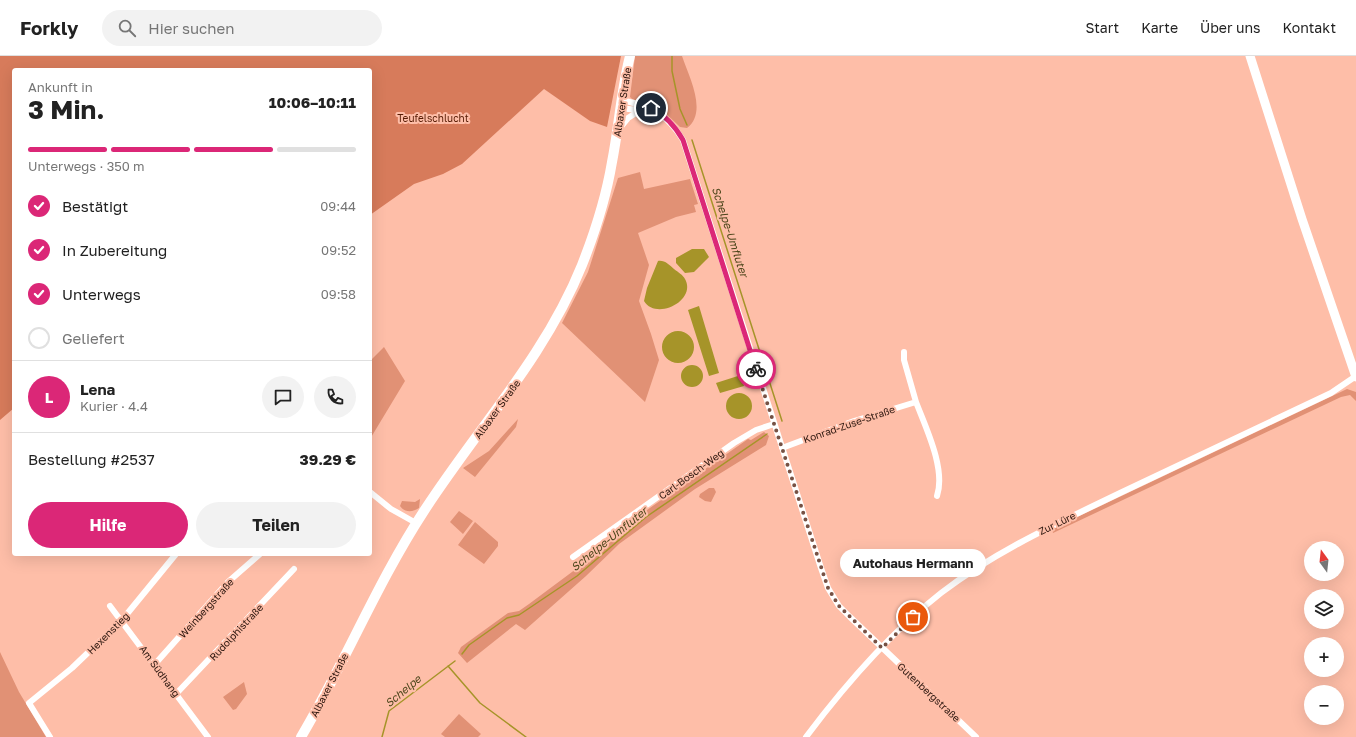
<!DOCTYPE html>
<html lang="de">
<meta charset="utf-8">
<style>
:root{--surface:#fff;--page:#f2f2f2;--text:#222;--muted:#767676;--line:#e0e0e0;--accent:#db2777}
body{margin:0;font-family:"Golos Text",sans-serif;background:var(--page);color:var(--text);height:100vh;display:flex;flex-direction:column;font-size:15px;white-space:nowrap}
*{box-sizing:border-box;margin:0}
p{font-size:13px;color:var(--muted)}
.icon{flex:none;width:22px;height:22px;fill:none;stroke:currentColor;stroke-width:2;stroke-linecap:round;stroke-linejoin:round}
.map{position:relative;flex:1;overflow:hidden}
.drawer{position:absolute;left:12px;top:12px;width:360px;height:488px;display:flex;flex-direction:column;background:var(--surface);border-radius:4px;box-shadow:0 4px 16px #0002}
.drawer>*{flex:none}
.needle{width:26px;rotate:345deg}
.tools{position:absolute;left:1304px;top:485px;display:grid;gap:8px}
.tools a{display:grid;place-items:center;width:40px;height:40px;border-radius:50%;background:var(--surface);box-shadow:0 4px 16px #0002;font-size:20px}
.pin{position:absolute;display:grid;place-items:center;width:34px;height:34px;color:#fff;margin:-17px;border:2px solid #fff;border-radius:50%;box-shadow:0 1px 4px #0007}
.courier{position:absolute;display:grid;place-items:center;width:40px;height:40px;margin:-20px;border:3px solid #db2777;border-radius:50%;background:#fff;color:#222;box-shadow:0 1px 5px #0007}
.bubble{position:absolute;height:28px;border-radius:14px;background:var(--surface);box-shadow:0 4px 16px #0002;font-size:13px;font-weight:700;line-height:28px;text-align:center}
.overview em{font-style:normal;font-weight:700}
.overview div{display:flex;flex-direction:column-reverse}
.overview{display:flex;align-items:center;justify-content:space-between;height:68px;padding:0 16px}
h1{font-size:26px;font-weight:700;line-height:30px}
.bar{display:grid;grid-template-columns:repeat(4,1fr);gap:6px 4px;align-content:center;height:48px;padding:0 16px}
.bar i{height:5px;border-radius:3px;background:var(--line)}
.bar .on{background:var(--accent)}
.bar p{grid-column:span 4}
.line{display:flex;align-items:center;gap:10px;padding:0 16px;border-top:1px solid var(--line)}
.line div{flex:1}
.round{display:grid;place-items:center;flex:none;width:42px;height:42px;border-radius:21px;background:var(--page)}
ol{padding:0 16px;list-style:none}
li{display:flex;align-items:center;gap:12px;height:44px}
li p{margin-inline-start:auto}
li .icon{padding:4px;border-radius:50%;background:var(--accent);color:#fff;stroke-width:4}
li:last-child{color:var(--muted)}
li i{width:22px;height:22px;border:2px solid var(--line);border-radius:50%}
.primary-button{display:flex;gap:8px;margin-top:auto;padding:8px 16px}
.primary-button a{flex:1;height:46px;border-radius:24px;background:var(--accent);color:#fff;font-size:16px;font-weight:700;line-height:46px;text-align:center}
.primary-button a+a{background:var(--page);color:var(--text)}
header{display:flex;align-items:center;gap:24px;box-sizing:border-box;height:56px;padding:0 20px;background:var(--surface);border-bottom:1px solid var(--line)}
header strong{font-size:19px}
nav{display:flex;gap:22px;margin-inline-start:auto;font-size:14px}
.search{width:280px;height:36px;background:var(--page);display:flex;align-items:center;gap:10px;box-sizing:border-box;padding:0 14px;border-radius:22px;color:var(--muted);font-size:15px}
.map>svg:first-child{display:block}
</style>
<header>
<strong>Forkly</strong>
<div class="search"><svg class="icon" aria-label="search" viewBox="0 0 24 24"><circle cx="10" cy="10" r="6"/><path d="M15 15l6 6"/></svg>Hier suchen</div>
<nav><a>Start</a><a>Karte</a><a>Über uns</a><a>Kontakt</a></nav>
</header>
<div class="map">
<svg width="1356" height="681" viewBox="0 0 1356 681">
<rect width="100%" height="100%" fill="#febea8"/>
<path fill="#e19175" d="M635 0H682C689 21 708 56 687 72L680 71 661 53 632 43 630 41Z
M640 116 644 133 690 123 698 148 694 149 696 156 676 161 638 177 649 209 639 245 651 278 659 304 645 346 562 267 588 216 618 122Z
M384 291 405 325 370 383V305Z
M1347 333 1356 336V345L1350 339 1341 341 1053 477 1052 473Z
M518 363 516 371 475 421 463 412 489 395Z
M764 376 769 380 766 389 695 433 619 488 586 520 525 574 516 568 467 607 458 597 461 591 508 557 519 555 529 548 576 513 573 510 579 503 620 473 748 383 751 384Z
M709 432H714L716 436 711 446 705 445 699 441 700 438Z
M420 443 419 452C413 456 405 457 400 450L402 445 415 446Z
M459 455 473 465 463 478 450 466Z
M475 466 498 486V490L484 508 458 489Z
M0 596 19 636 46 681H0Z
M244 626 247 638 236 653 233 654 223 641Z
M459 658 481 678 478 681H445L441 678Z"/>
<path fill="#d77b5b" d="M0 0H621L607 71 590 65 544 33 462 108 443 118 414 128 370 159V14H14V352L0 364Z"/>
<path fill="#a69429" d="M692 193H704L709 201 694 216 685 217 676 207V202Z
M658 205C665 204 669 209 674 213 678 216 683 219 685 223 697 245 656 265 644 245L647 232Z
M699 250 719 317 709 320 688 254Z
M662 291a16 16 0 1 1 32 0a16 16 0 1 1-32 0Z
M681 320a11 11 0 1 1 22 0a11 11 0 1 1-22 0Z
M741 319 744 330 720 337 716 327Z
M726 350a13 13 0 1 1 26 0a13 13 0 1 1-26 0Z"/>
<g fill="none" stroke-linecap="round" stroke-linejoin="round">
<path stroke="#a69429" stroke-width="1.5" d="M672 0V15L680 53 687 69
M692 84 782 365
M462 598 469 589 507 562 519 559 577 520 646 461 767 378
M448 610 480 647 526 681
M382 681 389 655 455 605"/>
<path stroke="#fff" stroke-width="6" d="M621 44C651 50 667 58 683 84L821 512 828 532 839 550 850 561 976 681
M620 52 655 56
M619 73 628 62 639 55
M916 346C926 372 946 413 937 440
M782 392 854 365 916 346 904 304V296
M370 436 391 453 416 467
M573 501 734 387 756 374 774 368
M110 550 208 681
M155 608 228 526 260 498
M176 638 294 513
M50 681 29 647 72 612 122 564 176 498
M806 681C845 629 890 577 941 537 996 495 1058 467 1120 437 1190 404 1260 370 1331 337L1356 320"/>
<path stroke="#fff" stroke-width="9" d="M1250 0 1302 163 1356 321"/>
<path stroke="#fff" stroke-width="10" d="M301 681C345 607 377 527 424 455 477 373 545 301 582 209 595 176 606 142 612 106 619 71 621 35 630 0"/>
</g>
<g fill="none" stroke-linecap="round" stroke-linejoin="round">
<path stroke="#765144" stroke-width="4" stroke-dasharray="0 7.2" d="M756 313 828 532 839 550 882 592 913 561"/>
<path stroke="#db2777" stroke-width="5" d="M651 52C665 59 675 70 683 84L756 313"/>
</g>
<g text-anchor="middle" stroke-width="4" stroke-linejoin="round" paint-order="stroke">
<g font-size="10" fill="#2c160e" stroke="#febea8">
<text transform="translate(622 46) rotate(-81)" y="4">Albaxer Straße</text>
<text transform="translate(497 353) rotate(-54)" y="4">Albaxer Straße</text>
<text transform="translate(849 368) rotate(-19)" y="4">Konrad-Zuse-Straße</text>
<text transform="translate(691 418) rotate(-36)" y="4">Carl-Bosch-Weg</text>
<text transform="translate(1057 467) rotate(-26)" y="4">Zur Lüre</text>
<text transform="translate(206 552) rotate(-48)" y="4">Weinbergstraße</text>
<text transform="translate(236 576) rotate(-47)" y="4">Rudolphistraße</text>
<text transform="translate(108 577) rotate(-45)" y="4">Hexenstieg</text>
<text transform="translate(160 615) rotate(54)" y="4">Am Südhang</text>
<text transform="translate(329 629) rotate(-63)" y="4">Albaxer Straße</text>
<text transform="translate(929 636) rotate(43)" y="4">Gutenbergstraße</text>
</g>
<g font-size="10" fill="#561c05" stroke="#febea8">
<text x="433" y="66">Teufelschlucht</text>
</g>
<g font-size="11" font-style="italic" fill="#4d461b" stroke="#febea8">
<text transform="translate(730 176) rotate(72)" y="4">Schelpe-Umfluter</text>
<text transform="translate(609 483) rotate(-39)" y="4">Schelpe-Umfluter</text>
<text transform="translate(403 635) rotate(-40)" y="4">Schelpe</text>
</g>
</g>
</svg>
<div class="tools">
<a><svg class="needle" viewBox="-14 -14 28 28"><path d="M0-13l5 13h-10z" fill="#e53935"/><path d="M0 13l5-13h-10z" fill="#767676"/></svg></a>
<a><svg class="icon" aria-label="layers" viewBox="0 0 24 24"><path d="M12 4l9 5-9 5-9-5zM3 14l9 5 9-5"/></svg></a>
<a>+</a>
<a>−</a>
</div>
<div class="pin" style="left:913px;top:561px;background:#ea580c"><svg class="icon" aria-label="bag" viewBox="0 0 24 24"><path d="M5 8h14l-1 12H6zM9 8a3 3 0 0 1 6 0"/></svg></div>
<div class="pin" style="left:651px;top:52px;background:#1f2937"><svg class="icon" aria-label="home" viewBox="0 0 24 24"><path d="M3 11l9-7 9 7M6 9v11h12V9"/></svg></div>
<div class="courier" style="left:756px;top:313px"><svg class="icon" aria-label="bike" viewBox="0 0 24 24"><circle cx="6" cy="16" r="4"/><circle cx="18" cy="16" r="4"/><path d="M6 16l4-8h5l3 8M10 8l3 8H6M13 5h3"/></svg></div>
<div class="bubble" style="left:840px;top:493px;width:146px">Autohaus Hermann</div>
<section class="drawer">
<div class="overview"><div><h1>3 Min.</h1><p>Ankunft in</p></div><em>10:06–10:11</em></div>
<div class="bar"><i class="on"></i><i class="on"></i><i class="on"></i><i></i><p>Unterwegs · 350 m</p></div>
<ol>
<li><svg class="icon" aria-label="check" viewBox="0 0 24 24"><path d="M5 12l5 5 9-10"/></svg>Bestätigt<p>09:44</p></li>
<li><svg class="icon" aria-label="check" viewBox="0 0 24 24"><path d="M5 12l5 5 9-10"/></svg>In Zubereitung<p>09:52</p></li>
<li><svg class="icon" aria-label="check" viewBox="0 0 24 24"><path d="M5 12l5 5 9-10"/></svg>Unterwegs<p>09:58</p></li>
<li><i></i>Geliefert</li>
</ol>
<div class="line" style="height:72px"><b class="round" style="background:var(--accent);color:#fff">L</b><div><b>Lena</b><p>Kurier · 4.4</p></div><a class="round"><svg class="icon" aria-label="chat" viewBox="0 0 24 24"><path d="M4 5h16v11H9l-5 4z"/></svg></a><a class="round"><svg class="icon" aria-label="phone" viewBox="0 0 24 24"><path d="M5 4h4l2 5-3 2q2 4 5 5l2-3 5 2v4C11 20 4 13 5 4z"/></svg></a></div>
<div class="line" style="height:52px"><div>Bestellung #2537</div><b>39.29 €</b></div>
<div class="primary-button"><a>Hilfe</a><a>Teilen</a></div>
</section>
</div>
